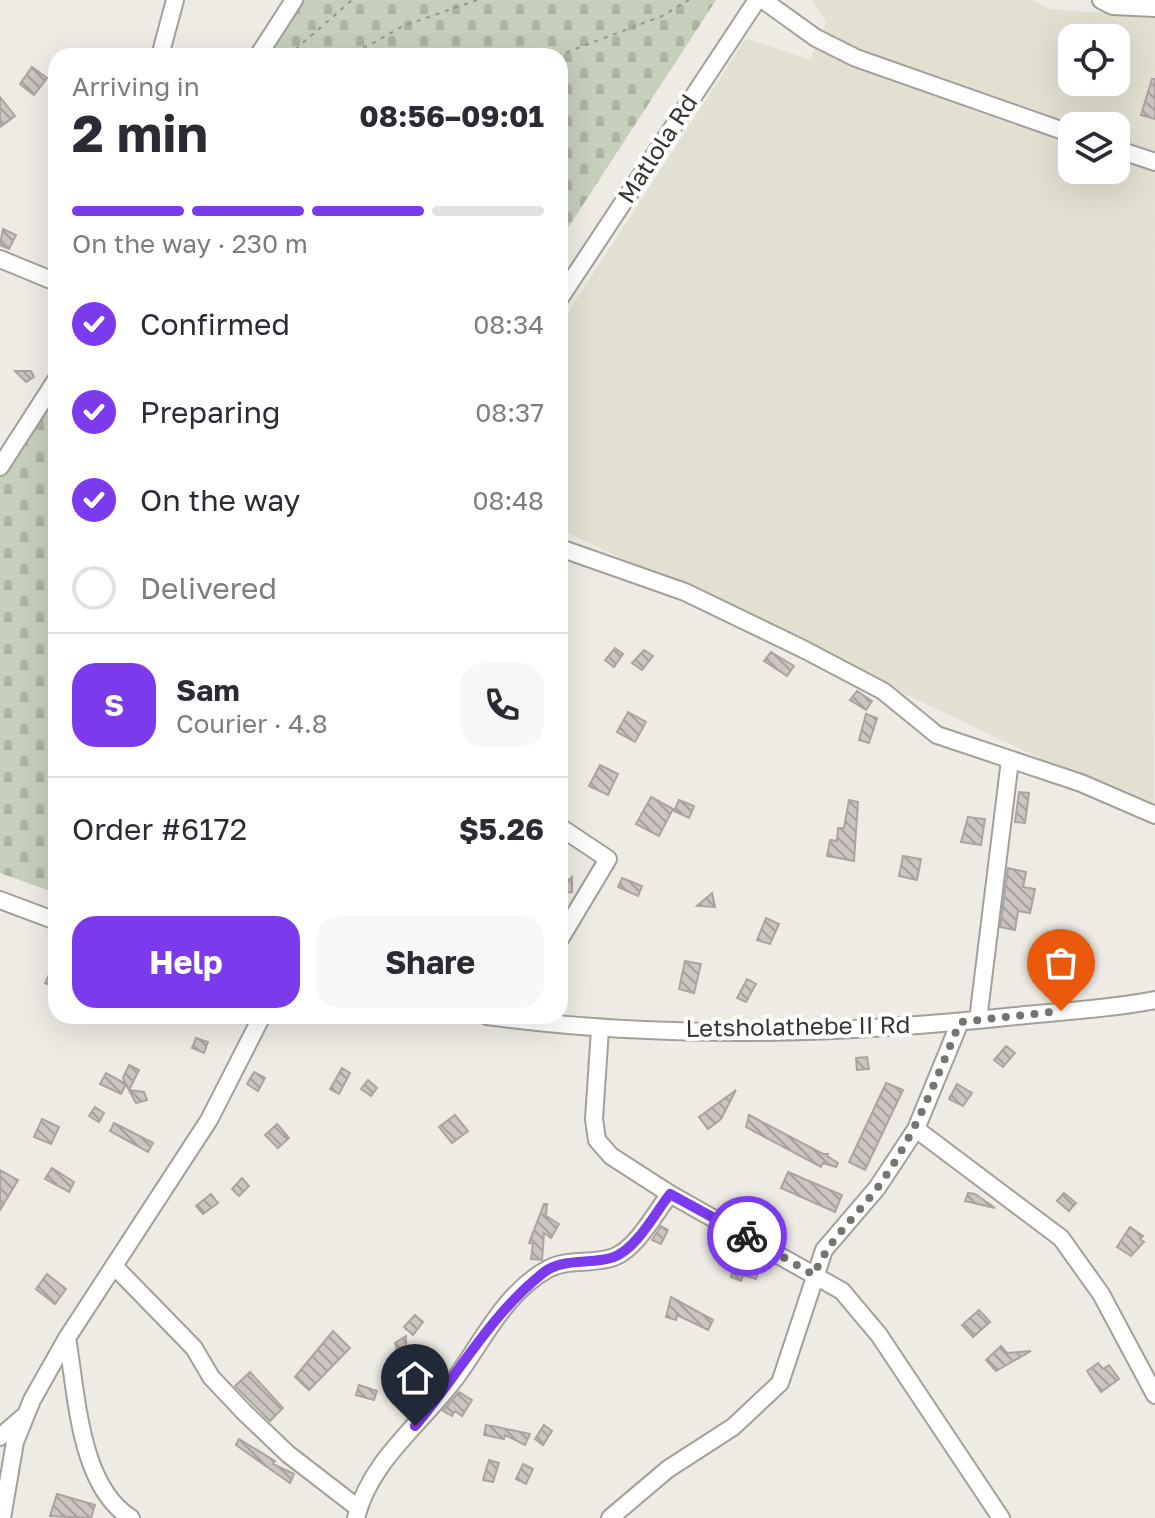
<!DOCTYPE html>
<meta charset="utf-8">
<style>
:root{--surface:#fff;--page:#f7f7f7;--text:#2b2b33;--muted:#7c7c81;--line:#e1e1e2;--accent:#7c3aed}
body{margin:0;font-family:"Golos Text",sans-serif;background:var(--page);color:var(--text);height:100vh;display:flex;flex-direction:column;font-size:30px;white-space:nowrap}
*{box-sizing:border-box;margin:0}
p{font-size:26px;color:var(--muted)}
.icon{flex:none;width:44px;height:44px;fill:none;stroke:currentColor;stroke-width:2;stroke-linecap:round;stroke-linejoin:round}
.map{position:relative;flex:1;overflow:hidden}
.drawer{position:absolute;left:48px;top:48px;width:520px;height:976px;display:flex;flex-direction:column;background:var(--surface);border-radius:24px;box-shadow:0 8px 32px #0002}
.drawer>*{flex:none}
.tools{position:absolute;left:1058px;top:24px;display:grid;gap:16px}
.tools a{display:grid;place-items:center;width:72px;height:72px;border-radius:16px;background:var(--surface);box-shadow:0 8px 32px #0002;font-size:40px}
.pin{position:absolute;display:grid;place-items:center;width:68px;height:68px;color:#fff;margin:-82px -34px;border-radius:50% 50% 50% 0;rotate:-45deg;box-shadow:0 0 8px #0007}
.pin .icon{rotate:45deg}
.courier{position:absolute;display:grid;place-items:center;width:80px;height:80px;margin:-40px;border:6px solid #7c3aed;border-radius:50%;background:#fff;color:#222;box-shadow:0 2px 10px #0007}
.headline em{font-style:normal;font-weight:700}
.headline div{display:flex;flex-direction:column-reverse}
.headline{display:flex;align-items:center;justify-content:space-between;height:136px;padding:0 24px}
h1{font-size:52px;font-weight:700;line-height:60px}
.bar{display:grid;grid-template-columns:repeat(4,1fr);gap:12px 8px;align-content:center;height:96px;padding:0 24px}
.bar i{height:10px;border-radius:6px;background:var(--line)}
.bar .on{background:var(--accent)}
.bar p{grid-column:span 4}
.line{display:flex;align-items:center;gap:20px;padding:0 24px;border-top:2px solid var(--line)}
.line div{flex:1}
.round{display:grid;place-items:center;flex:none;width:84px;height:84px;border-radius:24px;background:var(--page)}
ol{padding:0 24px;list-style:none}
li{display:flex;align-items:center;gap:24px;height:88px}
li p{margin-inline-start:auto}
li .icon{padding:8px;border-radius:50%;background:var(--accent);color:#fff;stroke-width:4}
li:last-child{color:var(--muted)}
li i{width:44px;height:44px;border:4px solid var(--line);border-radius:50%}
.cta{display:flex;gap:16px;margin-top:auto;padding:16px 24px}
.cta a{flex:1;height:92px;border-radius:24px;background:var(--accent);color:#fff;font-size:32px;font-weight:700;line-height:92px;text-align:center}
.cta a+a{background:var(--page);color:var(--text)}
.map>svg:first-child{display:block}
</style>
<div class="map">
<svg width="1155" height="1518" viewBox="0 0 1155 1518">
<defs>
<pattern id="cemetery-stones" width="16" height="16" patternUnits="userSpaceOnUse" patternTransform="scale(2)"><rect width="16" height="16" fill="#c5cfba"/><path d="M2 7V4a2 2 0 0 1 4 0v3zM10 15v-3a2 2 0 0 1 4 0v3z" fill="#aab2a0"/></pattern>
<pattern id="building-back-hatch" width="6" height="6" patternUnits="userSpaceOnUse" patternTransform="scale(2)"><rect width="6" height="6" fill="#ccc4c1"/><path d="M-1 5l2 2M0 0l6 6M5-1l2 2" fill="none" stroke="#a6a09d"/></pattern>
</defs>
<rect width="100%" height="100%" fill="#edebe3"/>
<path fill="#e2e0d1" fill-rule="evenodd" d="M812 0H1033L1049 9 1155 17 1154 813 560 529V325L746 38 810 60 826 22ZM1072 38H1116V82H1072ZM1072 126H1116V170H1072Z"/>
<path fill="url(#cemetery-stones)" d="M301 0H716L560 240V56H266Z
M56 387V893L0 873V475Z"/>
<path fill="url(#building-back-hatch)" stroke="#aba3a0" stroke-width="2" d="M32 67 47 78 34 95 20 84Z
M1152 79H1155V119L1141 115Z
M0 97 15 116 0 127Z
M3 229 16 235 9 249 0 245Z
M15 371H31L34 377 26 382Z
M615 648 623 654 614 667 605 660Z
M644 650 653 656 642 670 632 663Z
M771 652 794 666 787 676 764 661Z
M857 691 872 701 866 710 850 700Z
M628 712 646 722 635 742 617 732Z
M866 714 877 718 869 743 859 740Z
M600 765 618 774 608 795 589 786Z
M1019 792 1029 793 1025 823 1015 822Z
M651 797 673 809 659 836 636 824Z
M679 800 694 806 689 818 674 811Z
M849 800 858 802 854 861 827 856 830 840 837 841 838 828H844Z
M968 817 985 819 981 845 961 842Z
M903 856 921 859 917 880 899 876Z
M1008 868 1026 872 1023 887 1035 889 1030 913 1018 911 1015 930 1000 927Z
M572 877V892L563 893 562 886Z
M622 878 642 886 638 896 618 887Z
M712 893 715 907 697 906Z
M766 918 779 924 770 944 757 940Z
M56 960V988L45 983Z
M685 961 701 964 694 993 679 989Z
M747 979 756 984 746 1002 737 998Z
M196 1038 208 1042 204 1053 192 1048Z
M1006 1046 1015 1053 1003 1067 994 1060Z
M867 1057 869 1069 857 1070 856 1058Z
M129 1065 139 1070 129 1090 126 1084 121 1094 100 1084 106 1073 126 1084 123 1078Z
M342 1068 350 1073 339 1094 330 1089Z
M254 1072 265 1078 258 1091 247 1084Z
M368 1080 377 1088 371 1096 361 1089Z
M886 1083 903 1090 865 1170 849 1162Z
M957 1084 972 1093 963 1106 949 1099Z
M129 1090 144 1092 147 1100 136 1103Z
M736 1090 721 1119 708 1129 699 1117Z
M95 1107 104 1113 99 1122 89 1116Z
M455 1115 468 1131 452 1143 439 1127Z
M749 1115 823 1154H828L827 1156 838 1163 836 1167 823 1163 821 1167 746 1127Z
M42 1119 59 1127 51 1144 34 1137Z
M114 1123 153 1143 148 1152 110 1131Z
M277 1124 289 1138 278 1148 265 1135Z
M52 1168 74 1182 69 1192 45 1179Z
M0 1170 18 1180 0 1210Z
M788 1172 842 1195 835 1212 781 1188Z
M242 1178 249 1186 239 1196 232 1189Z
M968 1193 975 1194 995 1208 965 1201Z
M1064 1193 1076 1203 1069 1211 1057 1201Z
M211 1194 218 1203 203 1214 196 1206Z
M544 1204H547L546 1216 559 1224 551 1238 544 1233 542 1260 531 1259 533 1244 529 1243Z
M661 1226 668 1230 661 1244 652 1240Z
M1130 1227 1143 1236 1140 1239 1144 1242 1131 1256 1117 1247Z
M736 1255 761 1263 756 1279 743 1275 741 1281 731 1277Z
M47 1274 66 1289 55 1304 36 1289Z
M671 1297 713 1320 708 1330 677 1315 676 1320 666 1317Z
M979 1310 990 1322 973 1337 962 1325Z
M415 1315 423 1322 413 1335 404 1327Z
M333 1331 350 1348 309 1390 295 1377Z
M406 1336V1349L398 1352 395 1343Z
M1001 1346 1007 1353 1031 1351 996 1371 986 1360Z
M1098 1363 1103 1369 1109 1365 1119 1379 1101 1392 1087 1371Z
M250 1372 283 1408 270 1421 235 1386Z
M359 1385 377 1391 374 1400 356 1395Z
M414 1390 423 1397 414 1410 405 1403Z
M459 1392 472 1400 462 1416 455 1411 452 1416 443 1411Z
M486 1425 497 1427 530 1434 525 1445 505 1435 504 1439 484 1435Z
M544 1425 552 1431 543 1445 535 1439Z
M239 1439 275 1461 273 1464 294 1474 290 1483 236 1445Z
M489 1460 499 1463 493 1482 483 1480Z
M523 1464 533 1469 526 1484 516 1479Z
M57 1494 95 1505 91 1518 50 1516Z"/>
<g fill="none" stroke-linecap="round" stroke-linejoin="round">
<defs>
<path id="minor" d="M763 0 816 38 856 58 1072 134
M1101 0 1113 6 1155 8
M160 56 175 0
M258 56 294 0
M1116 149 1155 162
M0 259 56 282
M560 298 757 0
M0 467 56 380
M560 548 685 592 805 650 883 691 937 735 1081 783 1155 815
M560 827 608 859 560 939
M0 900 56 921
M487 1016C662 1040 841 1035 1016 1016 1062 1011 1110 1009 1155 1000
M978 1020 1010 760
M600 1029 594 1119 597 1140 611 1156 670 1194 842 1291 879 1335 1001 1518
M916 1129 1061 1238 1101 1294 1155 1395
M116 1268 194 1348 211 1377 244 1412 288 1454 358 1508
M67 1338C77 1394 79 1486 131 1518
M0 1437 23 1417
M2 1518 15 1442 32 1400 67 1338 209 1120 262 1016
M356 1518C370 1461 420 1425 454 1380 482 1343 504 1293 548 1269 568 1258 593 1265 614 1257 637 1248 655 1213 670 1194
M610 1518 668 1469 733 1427 780 1383 824 1250 877 1188 916 1129 960 1022"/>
</defs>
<use href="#minor" stroke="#a2a099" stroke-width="20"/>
<path stroke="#95948e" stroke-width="2" stroke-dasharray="4 6" stroke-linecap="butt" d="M288 56 352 0
M324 56 368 46 403 26 477 0
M557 56 662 16 689 0"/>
<use href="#minor" stroke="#fff" stroke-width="16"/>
</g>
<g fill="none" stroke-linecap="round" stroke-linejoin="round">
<path stroke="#757570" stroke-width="8" stroke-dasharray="0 14.4" d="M747 1236 814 1275C828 1240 856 1217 878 1187 915 1136 936 1080 960 1022L1061 1011"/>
<path stroke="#7c3aed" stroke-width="10" d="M415 1426C458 1375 490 1315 543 1273 563 1257 591 1265 614 1257 637 1248 655 1213 670 1194L747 1236"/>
</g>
<g text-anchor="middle" stroke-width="8" stroke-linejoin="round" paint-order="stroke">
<g font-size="24" fill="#353532" stroke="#fff">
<text transform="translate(658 149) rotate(-57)" y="8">Matlola Rd</text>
<text transform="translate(798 1027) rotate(-1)" y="8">Letsholathebe II Rd</text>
</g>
</g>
</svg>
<div class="tools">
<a><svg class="icon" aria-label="locate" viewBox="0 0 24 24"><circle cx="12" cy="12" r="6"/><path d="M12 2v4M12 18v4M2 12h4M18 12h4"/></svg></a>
<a><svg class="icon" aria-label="layers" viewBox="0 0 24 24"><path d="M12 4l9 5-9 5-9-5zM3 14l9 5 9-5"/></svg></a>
</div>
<div class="pin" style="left:1061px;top:1011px;background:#ea580c"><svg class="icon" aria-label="bag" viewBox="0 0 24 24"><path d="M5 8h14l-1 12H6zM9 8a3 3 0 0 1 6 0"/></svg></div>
<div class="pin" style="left:415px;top:1426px;background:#1f2937"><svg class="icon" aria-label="home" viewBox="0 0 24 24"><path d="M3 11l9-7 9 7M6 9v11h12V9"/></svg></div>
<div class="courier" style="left:747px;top:1236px"><svg class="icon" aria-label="bike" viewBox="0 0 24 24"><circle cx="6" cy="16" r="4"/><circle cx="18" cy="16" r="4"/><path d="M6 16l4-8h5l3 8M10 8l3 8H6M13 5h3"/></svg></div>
<section class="drawer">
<div class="headline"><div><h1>2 min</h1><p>Arriving in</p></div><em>08:56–09:01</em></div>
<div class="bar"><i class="on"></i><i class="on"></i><i class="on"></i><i></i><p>On the way · 230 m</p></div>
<ol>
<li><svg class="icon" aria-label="check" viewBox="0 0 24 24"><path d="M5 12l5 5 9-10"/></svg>Confirmed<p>08:34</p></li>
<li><svg class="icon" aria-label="check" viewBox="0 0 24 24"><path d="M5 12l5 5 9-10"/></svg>Preparing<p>08:37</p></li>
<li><svg class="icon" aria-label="check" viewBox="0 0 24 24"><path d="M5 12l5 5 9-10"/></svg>On the way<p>08:48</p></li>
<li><i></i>Delivered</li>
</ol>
<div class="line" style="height:144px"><b class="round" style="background:var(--accent);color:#fff">S</b><div><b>Sam</b><p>Courier · 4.8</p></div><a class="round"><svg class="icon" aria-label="phone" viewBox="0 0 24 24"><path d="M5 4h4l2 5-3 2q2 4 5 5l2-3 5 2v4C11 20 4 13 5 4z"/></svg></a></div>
<div class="line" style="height:104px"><div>Order #6172</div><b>$5.26</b></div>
<div class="cta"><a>Help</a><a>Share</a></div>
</section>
</div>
